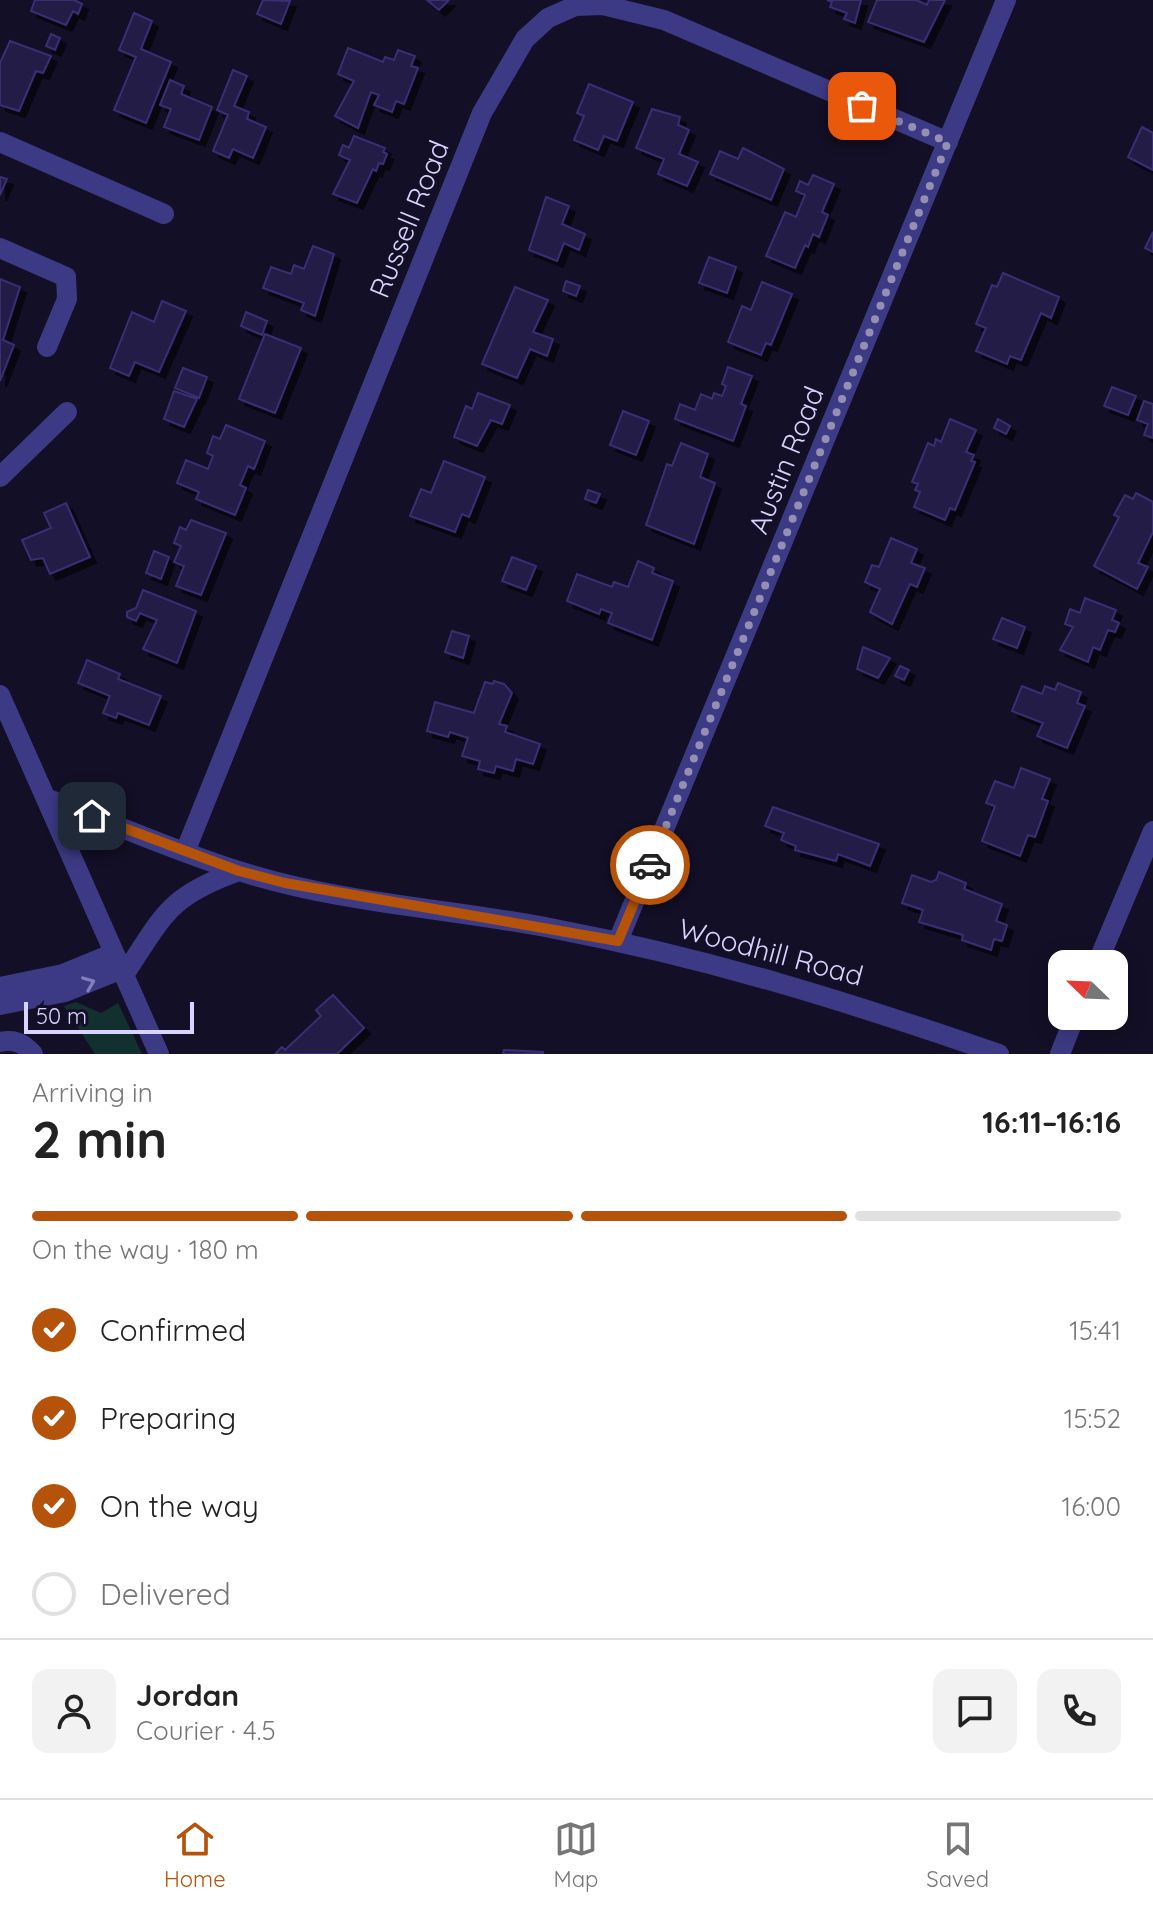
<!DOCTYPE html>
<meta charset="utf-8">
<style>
:root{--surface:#fff;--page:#f2f2f2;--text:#222;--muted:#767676;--line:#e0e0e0;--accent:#b45309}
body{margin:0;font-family:Quicksand,sans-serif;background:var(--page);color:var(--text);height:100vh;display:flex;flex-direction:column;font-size:30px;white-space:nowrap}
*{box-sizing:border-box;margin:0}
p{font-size:26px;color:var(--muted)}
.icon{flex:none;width:44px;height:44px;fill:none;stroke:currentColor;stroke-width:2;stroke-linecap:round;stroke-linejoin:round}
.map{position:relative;height:1054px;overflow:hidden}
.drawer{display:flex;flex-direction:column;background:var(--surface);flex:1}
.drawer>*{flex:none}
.needle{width:52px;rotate:293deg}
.controls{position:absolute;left:1048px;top:950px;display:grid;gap:16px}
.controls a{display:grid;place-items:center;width:80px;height:80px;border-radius:16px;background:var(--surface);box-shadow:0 4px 20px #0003;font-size:40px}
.scale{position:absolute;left:24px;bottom:20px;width:170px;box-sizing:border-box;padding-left:8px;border:4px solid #d9d4ff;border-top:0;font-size:22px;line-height:28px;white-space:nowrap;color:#d9d4ff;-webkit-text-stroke:6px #130f26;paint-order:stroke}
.pin{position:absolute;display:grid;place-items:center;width:68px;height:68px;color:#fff;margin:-34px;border-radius:16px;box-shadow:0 4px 12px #0006}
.courier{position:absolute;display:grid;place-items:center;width:80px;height:80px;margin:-40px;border:6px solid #b45309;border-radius:50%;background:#fff;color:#222;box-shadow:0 2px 10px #0007}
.overview em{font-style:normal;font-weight:800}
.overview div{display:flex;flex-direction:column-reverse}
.overview{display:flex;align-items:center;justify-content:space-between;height:136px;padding:0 32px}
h1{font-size:52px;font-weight:800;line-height:60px}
.bar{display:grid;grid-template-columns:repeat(4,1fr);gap:12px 8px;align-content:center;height:96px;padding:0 32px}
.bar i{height:10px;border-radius:6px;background:var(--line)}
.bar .on{background:var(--accent)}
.bar p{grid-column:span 4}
.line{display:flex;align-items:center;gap:20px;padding:0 32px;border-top:2px solid var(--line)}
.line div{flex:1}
.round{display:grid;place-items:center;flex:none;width:84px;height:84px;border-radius:16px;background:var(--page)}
ol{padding:0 32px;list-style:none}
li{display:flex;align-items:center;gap:24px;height:88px}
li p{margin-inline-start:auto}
li .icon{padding:8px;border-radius:50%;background:var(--accent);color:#fff;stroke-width:4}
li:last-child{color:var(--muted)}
li i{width:44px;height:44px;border:4px solid var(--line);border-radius:50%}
.tab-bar{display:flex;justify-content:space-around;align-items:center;height:112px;border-top:2px solid var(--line);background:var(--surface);font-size:22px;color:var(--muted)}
.tab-bar a{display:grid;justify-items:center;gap:4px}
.tab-bar .on{color:var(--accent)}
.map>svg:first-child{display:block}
</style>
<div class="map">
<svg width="1153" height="1054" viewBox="0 0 1153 1054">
<defs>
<filter id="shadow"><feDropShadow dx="6" dy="6" stdDeviation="0" flood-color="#0009"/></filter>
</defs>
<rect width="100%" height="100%" fill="#130f26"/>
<path fill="#12302f" d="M76 1002 101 1013 118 1003 142 1054H95L64 1006Z"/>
<path fill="#241b47" stroke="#3b2d73" stroke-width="2" filter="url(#shadow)" d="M35 0H74L82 4 78 14 73 11 66 25 31 11Z
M263 0 290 1 281 24 257 14Z
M427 0H449L439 10Z
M827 0H861L855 23 844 19 847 13 830 7 832 2Z
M877 0H916L927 5 929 0H945L924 42 868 22Z
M134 13 152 21 141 49 171 62 146 123 114 110 136 57 119 50Z
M51 34 60 38 55 50 46 46Z
M10 41 51 56 43 73 36 71 19 111 0 105V63Z
M348 48 383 62 385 57 394 60 398 50 415 56 411 66 418 68 404 104 396 101 392 112 374 105 379 95 371 92 358 128 335 116 354 81 338 74Z
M233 70 247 76 234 106 249 112 247 119 266 127 253 158 233 149 229 158 213 151 228 115 217 110Z
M170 80 184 86 181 94 212 107 199 140 164 127 171 109 160 105Z
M589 84 633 102 617 141 604 136 598 150 574 140 584 116 577 113Z
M652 109 680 117 678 125 689 130 679 154 698 162 687 186 658 174 664 159 636 148Z
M1142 127 1153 133V170L1128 157Z
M354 136 385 148 383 152 387 154 383 164 379 163 376 171 373 169 357 203 333 194 350 160 339 155 343 145 349 148Z
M743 148 784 169 771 200 710 174 720 151 738 159Z
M813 175 834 184 822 212 828 215 819 237 813 234 808 247 805 245 795 268 766 256 785 212 796 217 805 195 796 191 800 181 808 185Z
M0 177 7 179 0 195Z
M546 197 569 206 562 224 585 234 579 250 564 243 557 261 529 250Z
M1153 232V252L1145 248Z
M313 246 334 254 315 316 301 310 304 303 263 288 271 267 291 274 294 265 304 269Z
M709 257 736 267 727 293 699 283Z
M1003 273 1059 297 1051 318 1041 313 1021 360 1010 356 1007 364 976 351 986 328 976 324 992 285 997 287Z
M0 279 20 287 3 340 14 345 0 381Z
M566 281 580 286 576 296 563 291Z
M762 282 792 294 771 345 766 343 761 355 728 342 742 306 751 310Z
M515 287 548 300 533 332 553 339 547 356 530 349 517 378 482 364Z
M162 301 186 311 159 372 135 362 129 376 110 368 132 312 154 322Z
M246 312 267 321 262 335 241 326Z
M265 334 301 348 275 413 239 399Z
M728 367 752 376 741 404 746 406 733 441 675 419 680 404 695 410 701 394 712 399 714 393 722 396 726 386 722 384Z
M183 368 207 377 199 398 175 388Z
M1112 387 1136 396 1128 415 1104 406Z
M174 391 197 399 184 427 164 419Z
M478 393 510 405 502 424 491 420 477 446 454 437 466 406 472 409Z
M1144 401 1153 404V438L1144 435 1148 424 1137 420Z
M623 411 649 421 636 455 610 445Z
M950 419 976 430 966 452 974 455 971 461 975 462 955 510 950 508 945 520 914 507 920 492 915 490 918 484 912 482 928 443 934 446 936 439 941 442Z
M998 419 1010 426 1006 434 994 428Z
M226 425 265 441 254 469 248 466 240 485 246 488 235 515 196 499 199 492 177 483 186 460 208 469 213 456 207 453 213 436 220 439Z
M681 443 708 454 700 477 715 483 694 544 646 525 667 464 672 466Z
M444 461 485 477 469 517 462 514 455 532 410 516 421 489 431 493Z
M588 490 600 494 596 503 585 499Z
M1136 493 1153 502V532L1138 563 1148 567 1137 589 1094 566 1119 517 1114 515 1125 495 1133 499Z
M66 503 90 557 50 574 43 558 31 560 22 540 51 528 44 513Z
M191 520 226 533 201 595 176 586 184 566 174 562 181 546 174 543 180 527 186 530Z
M891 538 917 549 911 563 925 568 917 587 910 584 892 624 870 612 880 589 865 582 872 565 879 567Z
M154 551 169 557 161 579 146 573Z
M512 557 536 566 526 590 502 581Z
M638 561 654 568 652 573 673 581 652 640 608 623 612 613 601 609 599 614 567 601 577 574 612 587 614 582 628 587Z
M143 590 196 611 177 663 143 649 157 620 140 613 136 621 127 617V612L136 608Z
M1085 598 1116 610 1112 620 1119 623 1115 632 1108 630 1100 650 1093 647 1088 662 1060 650 1073 627 1065 624 1070 609 1080 613Z
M1002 618 1025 627 1017 648 993 639Z
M452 631 469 636 463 658 445 652Z
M863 647 890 658 878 678 857 669Z
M87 660 120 674 118 679 161 696 149 725 118 713 116 718 103 713 110 696 78 683Z
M900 666 909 670 904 680 895 676Z
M494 681 504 684 512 693 499 724 507 726 505 732 540 744 533 764 516 759 513 771 496 766 494 773 478 769 480 761 462 756 468 738 450 732 448 737 427 731 435 702 474 713 485 682 493 684Z
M1058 683 1081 692 1077 703 1085 706 1067 748 1037 736 1043 723 1012 711 1022 686 1042 694 1045 686 1055 690Z
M1021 768 1050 779 1042 799 1048 801 1035 837 1028 835 1020 856 982 841 995 806 986 803 995 781 1014 788Z
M773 807 879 844 870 866 838 854 836 861 795 850 796 846 781 840 784 833 765 826Z
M939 872 966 883 964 889 1002 904 996 921 1007 925 1002 941 994 939 991 950 962 940 963 935 919 922 923 910 902 903 912 875 931 882 936 880Z
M333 995 364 1028 337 1054H275L282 1047 285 1050 321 1016 316 1010Z
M504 1050 543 1052V1054H503Z"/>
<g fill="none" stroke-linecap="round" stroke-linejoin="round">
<path stroke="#3d3a85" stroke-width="20" d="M0 142 164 214
M0 248 66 277 67 299 47 347
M0 477 67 412
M0 695 159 1054
M46 798C110 822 174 851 239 871 342 904 450 908 555 929 712 959 849 1002 999 1054
M185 852 482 113 525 39 548 18 575 6 603 5 664 20 948 142
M618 941 1006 0
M1097 964 1153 831
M124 975C164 915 168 896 239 871
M0 987 63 974 114 953
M0 1005 65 992 122 969
M0 1042C15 1039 23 1043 33 1054
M1060 1054 1075 1016"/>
</g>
<defs><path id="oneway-chevron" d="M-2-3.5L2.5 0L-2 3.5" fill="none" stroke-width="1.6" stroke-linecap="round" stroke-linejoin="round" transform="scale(2)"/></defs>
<use stroke="#837fbc" href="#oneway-chevron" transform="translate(89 983) rotate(-22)"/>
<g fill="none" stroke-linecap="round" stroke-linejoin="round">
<path stroke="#948fb3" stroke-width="8" stroke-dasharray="0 14.4" d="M650 865 948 142 862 106"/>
<path stroke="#b45309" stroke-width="10" d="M92 816 239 871 285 883 618 941 650 865"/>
</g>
<g text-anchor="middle" stroke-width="8" stroke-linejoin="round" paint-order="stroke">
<g font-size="28" fill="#d9d4ff" stroke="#130f26">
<text transform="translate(409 219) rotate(-68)" y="10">Russell Road</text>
<text transform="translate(786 460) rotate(-68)" y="10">Austin Road</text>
<text transform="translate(771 952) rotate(15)" y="10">Woodhill Road</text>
</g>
</g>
</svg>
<div class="controls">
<a><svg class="needle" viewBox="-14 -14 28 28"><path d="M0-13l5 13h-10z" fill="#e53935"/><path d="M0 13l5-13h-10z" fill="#767676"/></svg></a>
</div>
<div class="scale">50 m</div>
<div class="pin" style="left:862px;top:106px;background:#ea580c"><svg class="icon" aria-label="bag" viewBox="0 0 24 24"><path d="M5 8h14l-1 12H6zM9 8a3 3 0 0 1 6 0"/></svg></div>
<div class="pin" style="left:92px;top:816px;background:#1f2937"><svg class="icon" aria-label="home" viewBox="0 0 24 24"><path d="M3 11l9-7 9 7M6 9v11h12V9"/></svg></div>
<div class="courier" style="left:650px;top:865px"><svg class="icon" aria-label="car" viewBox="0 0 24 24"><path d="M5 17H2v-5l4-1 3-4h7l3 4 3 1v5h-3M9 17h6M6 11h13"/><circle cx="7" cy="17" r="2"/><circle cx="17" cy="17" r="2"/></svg></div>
</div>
<section class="drawer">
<div class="overview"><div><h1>2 min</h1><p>Arriving in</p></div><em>16:11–16:16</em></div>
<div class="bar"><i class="on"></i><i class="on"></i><i class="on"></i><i></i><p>On the way · 180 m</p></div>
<ol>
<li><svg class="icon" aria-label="check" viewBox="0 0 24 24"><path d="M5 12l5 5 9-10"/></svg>Confirmed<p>15:41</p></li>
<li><svg class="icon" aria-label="check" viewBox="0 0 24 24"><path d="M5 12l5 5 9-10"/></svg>Preparing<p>15:52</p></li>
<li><svg class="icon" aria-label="check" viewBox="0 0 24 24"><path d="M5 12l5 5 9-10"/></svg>On the way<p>16:00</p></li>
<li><i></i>Delivered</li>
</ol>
<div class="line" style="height:144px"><a class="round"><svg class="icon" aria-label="person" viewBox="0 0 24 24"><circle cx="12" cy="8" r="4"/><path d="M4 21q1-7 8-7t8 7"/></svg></a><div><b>Jordan</b><p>Courier · 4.5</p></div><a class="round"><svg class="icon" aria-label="chat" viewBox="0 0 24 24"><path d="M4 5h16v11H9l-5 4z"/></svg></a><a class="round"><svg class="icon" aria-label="phone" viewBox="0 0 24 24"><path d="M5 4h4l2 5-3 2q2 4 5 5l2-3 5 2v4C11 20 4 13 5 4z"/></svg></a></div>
</section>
<nav class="tab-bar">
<a class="on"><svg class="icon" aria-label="home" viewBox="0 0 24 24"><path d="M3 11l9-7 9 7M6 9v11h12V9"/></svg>Home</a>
<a><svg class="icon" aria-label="map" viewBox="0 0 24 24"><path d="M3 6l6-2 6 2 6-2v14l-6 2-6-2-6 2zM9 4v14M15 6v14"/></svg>Map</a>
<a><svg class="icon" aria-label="saved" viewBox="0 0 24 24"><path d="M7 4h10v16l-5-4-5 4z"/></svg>Saved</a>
</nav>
